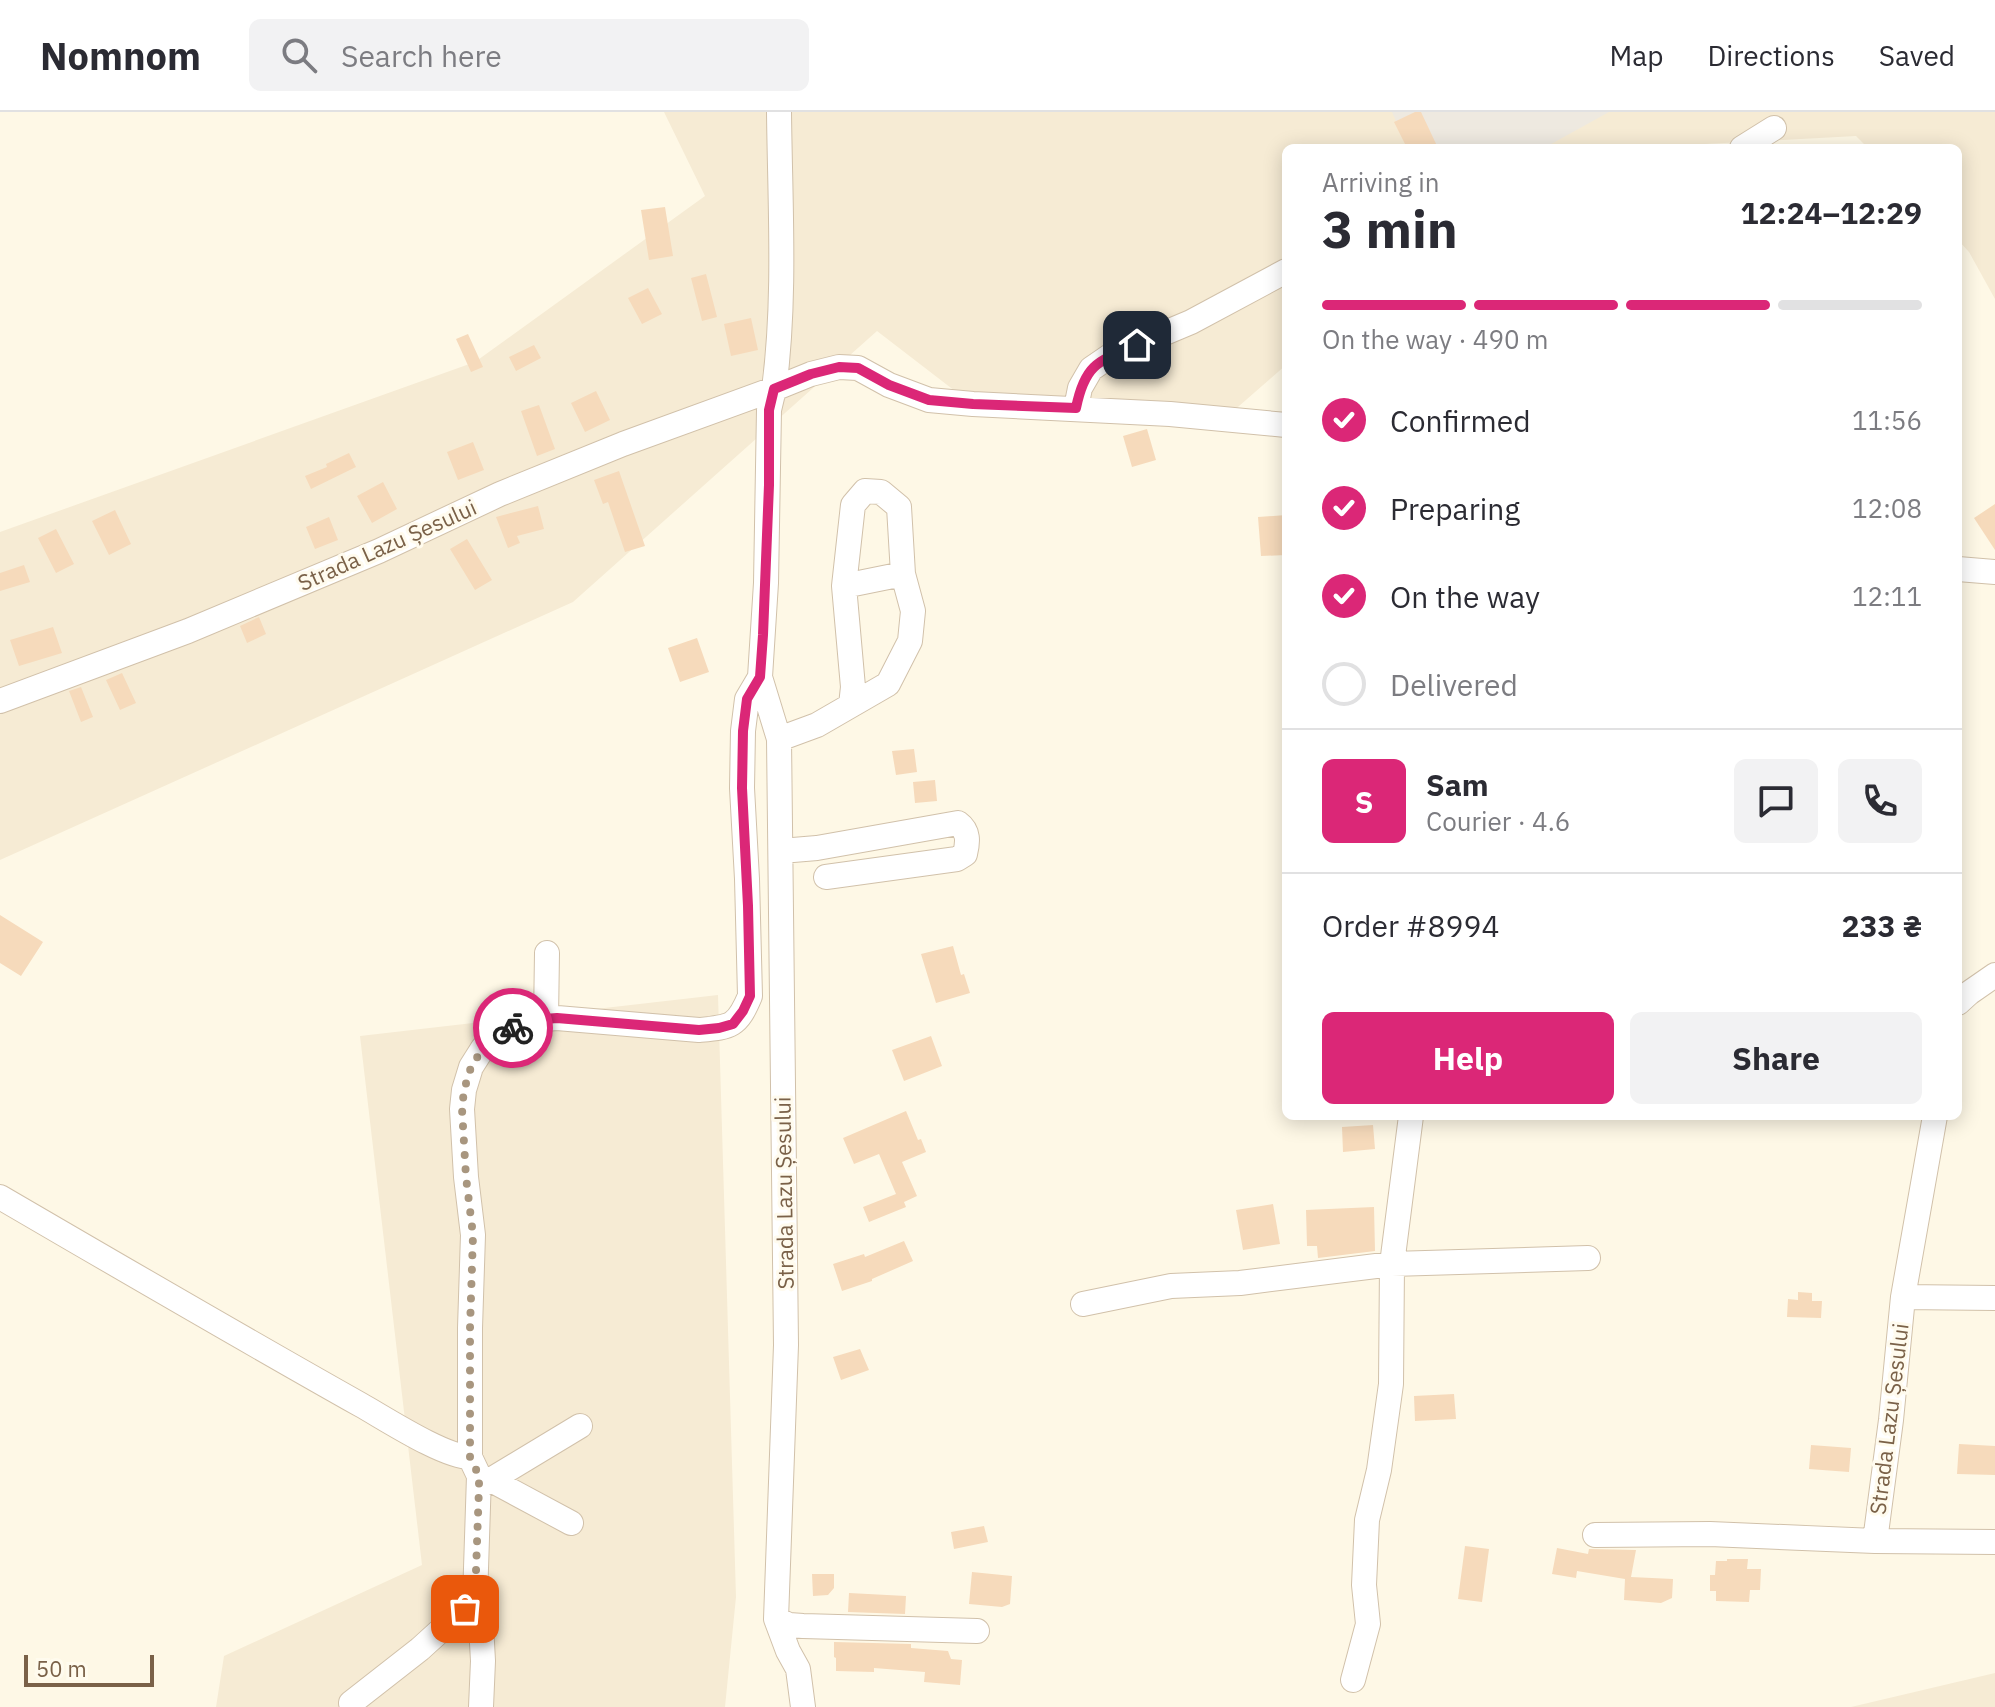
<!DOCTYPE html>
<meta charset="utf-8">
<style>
:root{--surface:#fff;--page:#f2f2f3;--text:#2b2b33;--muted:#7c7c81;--line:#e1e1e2;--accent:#db2777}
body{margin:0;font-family:"IBM Plex Sans",sans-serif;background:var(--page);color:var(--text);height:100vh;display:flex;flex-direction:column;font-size:30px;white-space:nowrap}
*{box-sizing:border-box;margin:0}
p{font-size:26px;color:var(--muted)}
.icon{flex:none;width:44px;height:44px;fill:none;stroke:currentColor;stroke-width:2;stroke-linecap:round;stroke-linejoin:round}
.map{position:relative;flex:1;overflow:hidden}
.details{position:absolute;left:1282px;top:32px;width:680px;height:976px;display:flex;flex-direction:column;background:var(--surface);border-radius:12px;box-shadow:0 4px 20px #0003}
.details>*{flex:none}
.scale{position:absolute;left:24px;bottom:20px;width:130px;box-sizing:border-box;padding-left:8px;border:4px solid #7a6148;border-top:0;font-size:22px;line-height:28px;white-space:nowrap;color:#7a6148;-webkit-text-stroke:6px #fffbee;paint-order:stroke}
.pin{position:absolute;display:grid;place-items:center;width:68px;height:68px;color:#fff;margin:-34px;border-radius:16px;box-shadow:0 4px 12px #0006}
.courier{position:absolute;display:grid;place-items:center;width:80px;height:80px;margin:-40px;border:6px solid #db2777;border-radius:50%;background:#fff;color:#222;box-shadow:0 2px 10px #0007}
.summary em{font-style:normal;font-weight:700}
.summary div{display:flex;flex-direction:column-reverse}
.summary{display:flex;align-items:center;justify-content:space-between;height:136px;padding:0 40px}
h1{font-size:52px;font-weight:700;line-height:60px}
.bar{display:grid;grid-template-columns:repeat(4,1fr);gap:12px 8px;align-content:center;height:96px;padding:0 40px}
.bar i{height:10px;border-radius:6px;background:var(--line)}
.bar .selected{background:var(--accent)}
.bar p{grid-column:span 4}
.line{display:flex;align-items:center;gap:20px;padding:0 40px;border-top:2px solid var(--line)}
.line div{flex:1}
.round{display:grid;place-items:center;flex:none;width:84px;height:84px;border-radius:12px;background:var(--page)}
ol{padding:0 40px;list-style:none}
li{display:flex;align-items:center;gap:24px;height:88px}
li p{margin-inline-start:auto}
li .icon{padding:8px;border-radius:50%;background:var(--accent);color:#fff;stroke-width:4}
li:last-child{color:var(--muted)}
li i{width:44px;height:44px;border:4px solid var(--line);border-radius:50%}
.action{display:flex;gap:16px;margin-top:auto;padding:16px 40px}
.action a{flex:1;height:92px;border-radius:12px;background:var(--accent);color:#fff;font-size:32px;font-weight:700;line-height:92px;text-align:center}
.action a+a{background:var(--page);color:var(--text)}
header{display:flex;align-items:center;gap:48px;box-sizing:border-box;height:112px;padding:0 40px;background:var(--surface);border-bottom:2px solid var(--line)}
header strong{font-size:38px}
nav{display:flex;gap:44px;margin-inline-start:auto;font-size:28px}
.search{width:560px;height:72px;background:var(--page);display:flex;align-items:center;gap:20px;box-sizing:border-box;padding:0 28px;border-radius:12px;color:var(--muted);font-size:30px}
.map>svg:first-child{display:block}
</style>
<header>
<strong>Nomnom</strong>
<div class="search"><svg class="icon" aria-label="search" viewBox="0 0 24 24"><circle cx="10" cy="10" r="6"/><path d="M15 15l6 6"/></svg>Search here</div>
<nav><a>Map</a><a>Directions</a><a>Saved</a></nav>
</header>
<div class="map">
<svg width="1995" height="1595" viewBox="0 0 1995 1595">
<rect width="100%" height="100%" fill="#fef8e6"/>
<path fill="#f6ebd4" d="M664 0H1995V187L1969 140 1958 128V36H1868L1856 24 1630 36H1286V253L1223 308 955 279 877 219 573 490 0 748V420L475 250 705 84Z
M718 883 736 1485 725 1595H216L224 1544 422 1453 360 924Z
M1995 1561V1595H1851Z"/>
<path fill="#eee9e0" d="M1392 0H1609L1544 36H1408Z"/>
<path fill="#f6dabb" d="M1415 0H1421L1438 36H1407L1394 10Z
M665 95 673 144 649 148 641 98Z
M706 162 717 205 702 209 691 166Z
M648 176 662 202 642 212 628 186Z
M751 206 758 238 731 244 724 212Z
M468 222 483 255 471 260 456 227Z
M534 233 541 246 516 259 509 245Z
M596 279 610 308 585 320 571 291Z
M539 293 555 337 537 344 521 299Z
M1147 317 1156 348 1132 355 1123 324Z
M473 330 484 358 458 368 447 340Z
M349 341 356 355 311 377 305 364 327 355 326 352Z
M619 359 645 434 625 440 608 390 603 392 594 368Z
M383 370 397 397 372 411 357 384Z
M1995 392V438L1974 406Z
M538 394 544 417 517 424 520 431 508 436 496 405Z
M115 398 131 432 109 443 92 409Z
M1286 403V443L1261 444 1258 405Z
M329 405 338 428 315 437 306 415Z
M56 417 74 452 56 461 38 426Z
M467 427 492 468 475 478 450 437Z
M24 453 30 470 0 479V461Z
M259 505 266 522 247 531 240 514Z
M53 515 62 541 19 554 10 528Z
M697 526 709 560 680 570 668 536Z
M122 561 136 591 120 598 106 568Z
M81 575 93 605 81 610 69 579Z
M914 637 917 660 896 663 892 639Z
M935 668 937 689 915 691 913 670Z
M0 803 43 830 21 864 0 851Z
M953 834 961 863 964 862 970 881 936 891 921 842Z
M931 924 942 954 904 969 892 938Z
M906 999 918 1028 921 1027 926 1040 902 1050 917 1084 904 1090 906 1095 869 1110 863 1095 896 1082 879 1042 854 1052 843 1026Z
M1373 1013 1375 1037 1343 1040 1342 1015Z
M1273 1092 1280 1132 1243 1138 1236 1098Z
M1374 1095 1375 1139 1318 1146 1317 1134H1307L1306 1098Z
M904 1129 913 1149 872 1167V1169L842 1179 833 1152 864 1142 865 1145Z
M1798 1180 1812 1181V1189H1822L1821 1206 1787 1205 1788 1187 1798 1188Z
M860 1237 869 1258 841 1268 833 1245Z
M1454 1282 1456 1307 1415 1309 1414 1284Z
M1959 1332 1995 1334V1363L1957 1362Z
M1811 1333 1851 1336 1849 1360 1809 1357Z
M984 1414 988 1430 954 1437 951 1420Z
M1465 1434 1489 1437 1482 1490 1458 1487Z
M1557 1436 1588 1442 1589 1437 1636 1438 1631 1465 1673 1467 1672 1486 1661 1491 1624 1488 1625 1467 1577 1459 1576 1466 1552 1462Z
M1727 1447H1748L1747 1457H1761L1760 1478H1750L1749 1490 1716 1489V1479H1710V1463H1715L1716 1449H1727Z
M972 1460 1012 1464 1010 1492 1002 1495 969 1492Z
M812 1462H834V1476L828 1483 813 1484Z
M849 1481 906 1484 905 1502 848 1500Z
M834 1530 911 1532V1536L948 1539 951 1547 962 1548 960 1573 924 1570 925 1560 874 1556V1560L836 1559V1546L834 1545Z"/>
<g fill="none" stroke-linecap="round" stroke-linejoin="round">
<defs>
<path id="minor" d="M1742 36 1774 16
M1076 296 1080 276 1091 257 1110 244 1191 210 1286 159
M1958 457 1995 460
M844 474 903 462
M0 589 188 519 379 439 500 382 623 332 774 277C786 186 780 92 779 0
M779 627 817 613 888 572 910 529 913 499 903 462 899 395 881 380 865 379 853 393 844 474 853 575 851 593
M781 739 817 736 958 711C969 719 968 730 965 742L957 747 826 765
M1958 891 1969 881 1995 863
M546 907 547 841
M0 1085C120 1155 240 1225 361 1293 386 1307 444 1345 470 1345
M1903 1185 1995 1186
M1083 1192 1171 1174 1240 1171 1392 1152 1411 1004
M491 1368 571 1411
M479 1375 580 1314
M1595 1423 1710 1422 1875 1429 1891 1308 1903 1185 1935 1004
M1875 1429 1995 1430
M776 1507 789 1513 803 1514 977 1519
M1353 1568 1368 1512 1364 1473 1367 1408 1379 1358 1391 1272 1392 1152 1588 1146
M351 1591 420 1537 475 1487
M481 1595 483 1549 481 1513 475 1487 479 1364 470 1345V1216L473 1123 466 1065 462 997 464 978 471 955 483 936 504 920 533 908 557 906 699 918C731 915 737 915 750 884L747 767 742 676 743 619 747 587 760 565
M803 1595 798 1557 788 1539 776 1507 786 1233 779 627 760 565 766 471 769 298 774 277 811 262 839 255 858 256 889 273 929 288 973 292 1170 302 1286 313"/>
</defs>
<use href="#minor" stroke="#d1c1aa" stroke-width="26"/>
<use href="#minor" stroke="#fff" stroke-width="24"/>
</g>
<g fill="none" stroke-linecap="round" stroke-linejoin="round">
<path stroke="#a8967f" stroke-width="8" stroke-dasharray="0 14.4" d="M465 1497 475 1487 479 1375V1364L470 1345V1216L473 1123 466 1065 462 997 464 978 471 955 483 936 504 920 513 916"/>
<path stroke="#db2777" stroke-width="10" d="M513 916 533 908 557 906 699 918 719 916 733 912 743 899 750 884 748 794 742 676 743 619 747 587 760 565 763 523 769 373V298L774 277 811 262 839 255 858 256 889 273 929 288 973 292 1076 296C1085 252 1098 249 1137 233"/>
</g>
<g text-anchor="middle" stroke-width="6" stroke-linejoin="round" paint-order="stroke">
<g font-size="22" fill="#7a6148" stroke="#fffbee">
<text transform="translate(387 433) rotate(-24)" y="8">Strada Lazu Șesului</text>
<text transform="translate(784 1081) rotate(-91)" y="8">Strada Lazu Șesului</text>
<text transform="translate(1889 1307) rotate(-83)" y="8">Strada Lazu Șesului</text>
</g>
</g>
</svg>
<div class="scale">50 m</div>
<div class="pin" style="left:465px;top:1497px;background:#ea580c"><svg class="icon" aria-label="bag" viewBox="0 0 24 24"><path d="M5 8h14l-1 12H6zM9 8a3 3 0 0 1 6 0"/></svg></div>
<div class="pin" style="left:1137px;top:233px;background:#1f2937"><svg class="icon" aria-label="home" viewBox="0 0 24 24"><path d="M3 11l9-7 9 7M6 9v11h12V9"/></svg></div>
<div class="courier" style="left:513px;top:916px"><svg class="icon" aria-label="bike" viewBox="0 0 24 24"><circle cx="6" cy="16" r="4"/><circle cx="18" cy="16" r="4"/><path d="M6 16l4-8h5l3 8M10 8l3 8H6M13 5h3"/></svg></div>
<section class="details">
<div class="summary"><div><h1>3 min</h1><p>Arriving in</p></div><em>12:24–12:29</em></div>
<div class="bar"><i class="selected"></i><i class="selected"></i><i class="selected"></i><i></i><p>On the way · 490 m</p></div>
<ol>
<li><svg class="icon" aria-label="check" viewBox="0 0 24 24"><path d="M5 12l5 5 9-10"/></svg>Confirmed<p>11:56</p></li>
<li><svg class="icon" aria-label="check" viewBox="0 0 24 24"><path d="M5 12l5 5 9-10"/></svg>Preparing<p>12:08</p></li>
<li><svg class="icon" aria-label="check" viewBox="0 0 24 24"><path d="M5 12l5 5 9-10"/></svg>On the way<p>12:11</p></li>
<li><i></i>Delivered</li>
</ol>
<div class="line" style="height:144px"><b class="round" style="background:var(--accent);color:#fff">S</b><div><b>Sam</b><p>Courier · 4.6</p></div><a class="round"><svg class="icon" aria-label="chat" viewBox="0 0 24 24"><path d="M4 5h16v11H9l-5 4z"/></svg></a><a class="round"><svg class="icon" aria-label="phone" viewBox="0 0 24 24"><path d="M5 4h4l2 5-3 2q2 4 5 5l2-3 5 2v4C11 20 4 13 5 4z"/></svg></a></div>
<div class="line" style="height:104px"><div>Order #8994</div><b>233 ₴</b></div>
<div class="action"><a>Help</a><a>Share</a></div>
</section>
</div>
